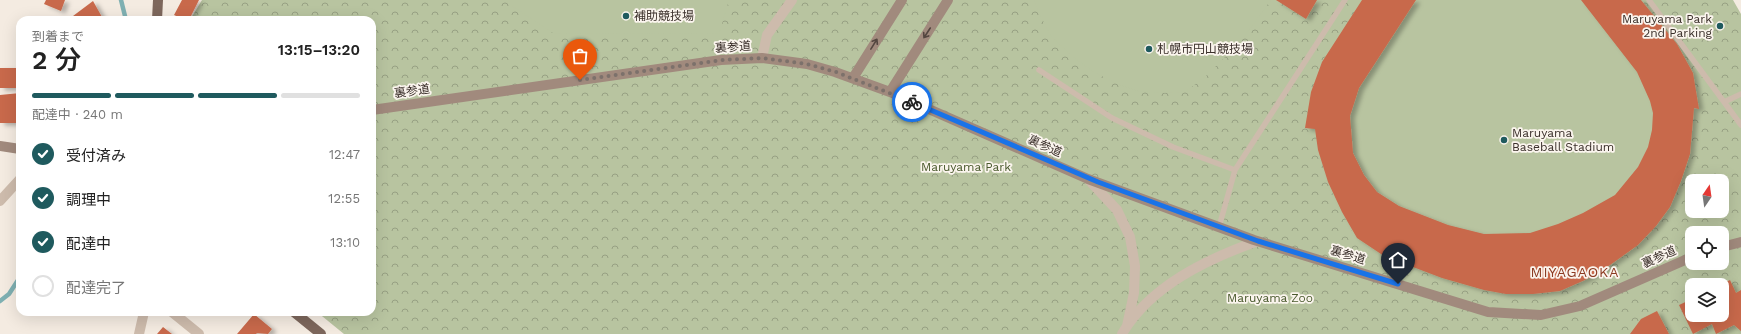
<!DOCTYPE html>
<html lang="ja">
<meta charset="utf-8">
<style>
:root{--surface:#fff;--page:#f6f6f6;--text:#222;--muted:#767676;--line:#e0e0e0;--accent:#1f5a5e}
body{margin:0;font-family:"Work Sans","Noto Sans JP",sans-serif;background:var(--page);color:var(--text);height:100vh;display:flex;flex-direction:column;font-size:15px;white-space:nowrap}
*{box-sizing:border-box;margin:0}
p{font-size:13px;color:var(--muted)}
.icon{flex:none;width:22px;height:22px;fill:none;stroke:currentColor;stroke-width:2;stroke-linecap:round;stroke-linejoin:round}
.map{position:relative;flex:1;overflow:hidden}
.details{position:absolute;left:16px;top:16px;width:360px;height:300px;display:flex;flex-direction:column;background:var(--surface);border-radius:12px;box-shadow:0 4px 16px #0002}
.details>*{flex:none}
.needle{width:26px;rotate:13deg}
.fabs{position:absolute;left:1685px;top:174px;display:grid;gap:8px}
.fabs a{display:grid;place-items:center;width:44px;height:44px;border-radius:8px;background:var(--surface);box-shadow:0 4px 16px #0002;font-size:20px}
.pin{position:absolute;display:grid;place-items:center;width:34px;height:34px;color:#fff;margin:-41px -17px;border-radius:50% 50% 50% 0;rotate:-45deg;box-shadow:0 0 4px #0007}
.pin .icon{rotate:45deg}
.courier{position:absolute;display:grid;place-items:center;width:40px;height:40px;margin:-20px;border:3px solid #1a73e8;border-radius:50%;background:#fff;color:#222;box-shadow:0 1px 5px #0007}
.overview em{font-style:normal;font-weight:600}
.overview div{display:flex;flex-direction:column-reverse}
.overview{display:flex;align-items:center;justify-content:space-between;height:68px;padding:0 16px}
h1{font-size:26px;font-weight:600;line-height:30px}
.bar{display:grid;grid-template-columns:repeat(4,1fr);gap:6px 4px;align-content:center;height:48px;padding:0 16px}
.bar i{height:5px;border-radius:3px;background:var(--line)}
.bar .on{background:var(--accent)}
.bar p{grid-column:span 4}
ol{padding:0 16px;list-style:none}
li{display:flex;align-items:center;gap:12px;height:44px}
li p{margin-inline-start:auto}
li .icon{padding:4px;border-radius:50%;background:var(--accent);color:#fff;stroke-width:4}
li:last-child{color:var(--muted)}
li i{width:22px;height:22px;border:2px solid var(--line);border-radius:50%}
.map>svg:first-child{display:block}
</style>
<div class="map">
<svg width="1741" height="334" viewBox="0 0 1741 334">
<defs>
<pattern id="park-crowns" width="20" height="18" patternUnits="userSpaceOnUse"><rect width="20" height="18" fill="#b8c4a0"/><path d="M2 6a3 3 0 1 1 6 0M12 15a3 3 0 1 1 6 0" fill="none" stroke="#97a083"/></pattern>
<filter id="shadow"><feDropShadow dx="4.5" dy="2.5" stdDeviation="2" flood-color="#0004"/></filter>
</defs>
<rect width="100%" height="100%" fill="#f4ebe1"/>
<path fill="url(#park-crowns)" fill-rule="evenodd" d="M202 0H1733L1741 14V334H344L317 312H372V20H190ZM1692 181H1722V211H1692ZM1692 233H1722V263H1692ZM1692 285H1722V315H1692Z"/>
<path fill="#b8c4a0" d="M503 0H729L719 34 553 33Z
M1034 0H1271L1241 41 1206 76 1185 92 1157 93 1138 91 1117 84 1094 72 1073 57 1051 36 1040 15Z
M1362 0H1641L1677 44 1693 73 1699 109H1694C1692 123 1693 139 1690 154 1683 188 1663 221 1638 244 1626 256 1610 265 1596 274 1585 280 1570 289 1558 291 1516 298 1475 290 1436 276 1410 267 1379 258 1357 238 1353 235 1351 228 1348 223 1330 195 1320 162 1315 130L1305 128 1311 92 1322 62Z"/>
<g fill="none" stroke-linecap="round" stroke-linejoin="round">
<path stroke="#7fb0b2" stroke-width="4.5" d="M121 0 125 16 124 20
M0 301 9 294 20 277"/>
</g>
<path fill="#c8694b" filter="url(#shadow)" d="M46 0H65L61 11 44 4Z
M182 0H199L189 20H185L174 15Z
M1276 0H1317L1306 19Z
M1362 0H1416L1359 88 1350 116 1353 153 1364 175 1377 192 1399 206 1448 225 1484 234 1530 233 1558 224 1583 213 1615 195 1638 167 1648 147 1652 130 1653 113 1650 101 1637 72 1581 0H1641L1677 44 1693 73 1699 109 1694 108 1690 154 1681 181 1670 207 1656 226 1638 245 1610 265 1585 280 1560 291 1533 294H1506L1484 290 1442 278 1384 256 1357 238 1342 212 1328 182 1318 150 1315 129 1305 128 1311 92 1322 62Z
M93 1 102 17 99 20H75L73 16Z
M0 68H20V88H0Z
M20 93V123H0V95Z
M1730 280 1736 293 1741 290V331L1734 325 1716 334 1712 324 1693 334 1679 305 1692 299V315H1722V284Z
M1657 311 1669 334H1630L1641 319Z
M254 314 272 329 268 334 257 333 256 334H237Z
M163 327 172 334H157Z"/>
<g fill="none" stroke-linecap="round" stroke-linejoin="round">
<path stroke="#cdbbac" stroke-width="5.5" d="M1649 0 1741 125
M1039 70 1112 118 1173 147 1235 170
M1724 102 1741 94
M1219 227 1235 170 1345 0"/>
<path stroke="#cdbbac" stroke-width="10" d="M762 58 767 35 792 0
M1088 179 1117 210 1130 237 1135 266 1134 293 1127 326
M0 201 20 179
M172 312 199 334
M139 334 144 312
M1122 334C1150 286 1207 259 1258 241"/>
<path stroke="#a18a7d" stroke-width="10" d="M853 78 902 0
M890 92 948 0
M372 110 721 60 762 58 807 64 835 72 890 92 1088 179 1254 240 1488 312 1541 315 1580 306 1692 257
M0 146 20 149
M1722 247 1741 242"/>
<path stroke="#7d675c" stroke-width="10" d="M157 20 158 0
M294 312 321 334"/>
</g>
<defs><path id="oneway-shaft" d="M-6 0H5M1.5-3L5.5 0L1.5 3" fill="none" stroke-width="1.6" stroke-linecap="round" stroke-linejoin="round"/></defs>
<g stroke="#544640">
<use href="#oneway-shaft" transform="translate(927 33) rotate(123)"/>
<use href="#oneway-shaft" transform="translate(874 44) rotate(-58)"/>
</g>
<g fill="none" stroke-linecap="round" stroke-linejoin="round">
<path stroke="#7c716b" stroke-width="4" stroke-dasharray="0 7.2" d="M580 80 722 60 762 58 807 64 836 72 912 102"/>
<path stroke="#1a73e8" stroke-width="5" d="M912 102 1098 182 1258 241 1398 284"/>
</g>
<g fill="#1f5a5e" stroke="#fbf5ee" stroke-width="1.5">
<circle cx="626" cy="16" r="4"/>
<circle cx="1720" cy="26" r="4"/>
<circle cx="1149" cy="49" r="4"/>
<circle cx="1504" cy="140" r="4"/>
</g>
<g text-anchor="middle" stroke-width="3.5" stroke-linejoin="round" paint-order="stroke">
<g font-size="12" fill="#3b302b" stroke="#fbf5ee" text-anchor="start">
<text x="634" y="20">補助競技場</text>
<text x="1712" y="23" text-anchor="end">Maruyama Park<tspan x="1712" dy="14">2nd Parking</tspan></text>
<text x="1157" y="53">札幌市円山競技場</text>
<text x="1512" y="137">Maruyama<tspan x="1512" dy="14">Baseball Stadium</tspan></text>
</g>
<g font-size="12" fill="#3b302b" stroke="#fbf5ee">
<text transform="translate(733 47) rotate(-4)" y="4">裏参道</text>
<text transform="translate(412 91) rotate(-8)" y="4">裏参道</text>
<text transform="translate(1045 146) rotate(24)" y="4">裏参道</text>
<text transform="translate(1348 255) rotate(17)" y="4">裏参道</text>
<text transform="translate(1659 257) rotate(-24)" y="4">裏参道</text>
</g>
<g font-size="12" fill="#4a5a2e" stroke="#fbf5ee">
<text x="966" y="171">Maruyama Park</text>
<text x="1270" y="302">Maruyama Zoo</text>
</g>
<g font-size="14" letter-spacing="1" fill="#8c3b22" stroke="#fbf5ee">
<text x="1575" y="277">MIYAGAOKA</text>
</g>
</g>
</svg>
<div class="fabs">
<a><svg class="needle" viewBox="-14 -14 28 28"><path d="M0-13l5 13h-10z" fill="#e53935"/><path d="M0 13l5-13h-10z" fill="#767676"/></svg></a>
<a><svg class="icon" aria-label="locate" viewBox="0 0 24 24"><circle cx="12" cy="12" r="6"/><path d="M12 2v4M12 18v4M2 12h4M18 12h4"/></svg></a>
<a><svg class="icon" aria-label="layers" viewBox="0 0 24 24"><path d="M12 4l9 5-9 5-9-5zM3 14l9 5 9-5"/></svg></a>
</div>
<div class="pin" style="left:580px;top:80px;background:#ea580c"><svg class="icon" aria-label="bag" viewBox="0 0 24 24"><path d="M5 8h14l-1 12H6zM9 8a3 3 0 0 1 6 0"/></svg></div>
<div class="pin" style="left:1398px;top:284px;background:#1f2937"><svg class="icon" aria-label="home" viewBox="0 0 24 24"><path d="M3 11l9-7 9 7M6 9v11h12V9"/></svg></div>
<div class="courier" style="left:912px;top:102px"><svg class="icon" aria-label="bike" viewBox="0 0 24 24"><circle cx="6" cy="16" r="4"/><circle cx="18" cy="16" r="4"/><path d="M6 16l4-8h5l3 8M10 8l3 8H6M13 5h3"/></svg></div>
<section class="details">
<div class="overview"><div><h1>2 分</h1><p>到着まで</p></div><em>13:15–13:20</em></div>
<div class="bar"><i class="on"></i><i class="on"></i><i class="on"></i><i></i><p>配達中 · 240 m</p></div>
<ol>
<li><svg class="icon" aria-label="check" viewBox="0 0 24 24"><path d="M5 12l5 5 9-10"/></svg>受付済み<p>12:47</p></li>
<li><svg class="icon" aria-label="check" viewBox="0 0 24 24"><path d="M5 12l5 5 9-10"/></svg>調理中<p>12:55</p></li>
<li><svg class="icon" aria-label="check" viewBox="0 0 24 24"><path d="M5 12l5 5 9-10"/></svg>配達中<p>13:10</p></li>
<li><i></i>配達完了</li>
</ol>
</section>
</div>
